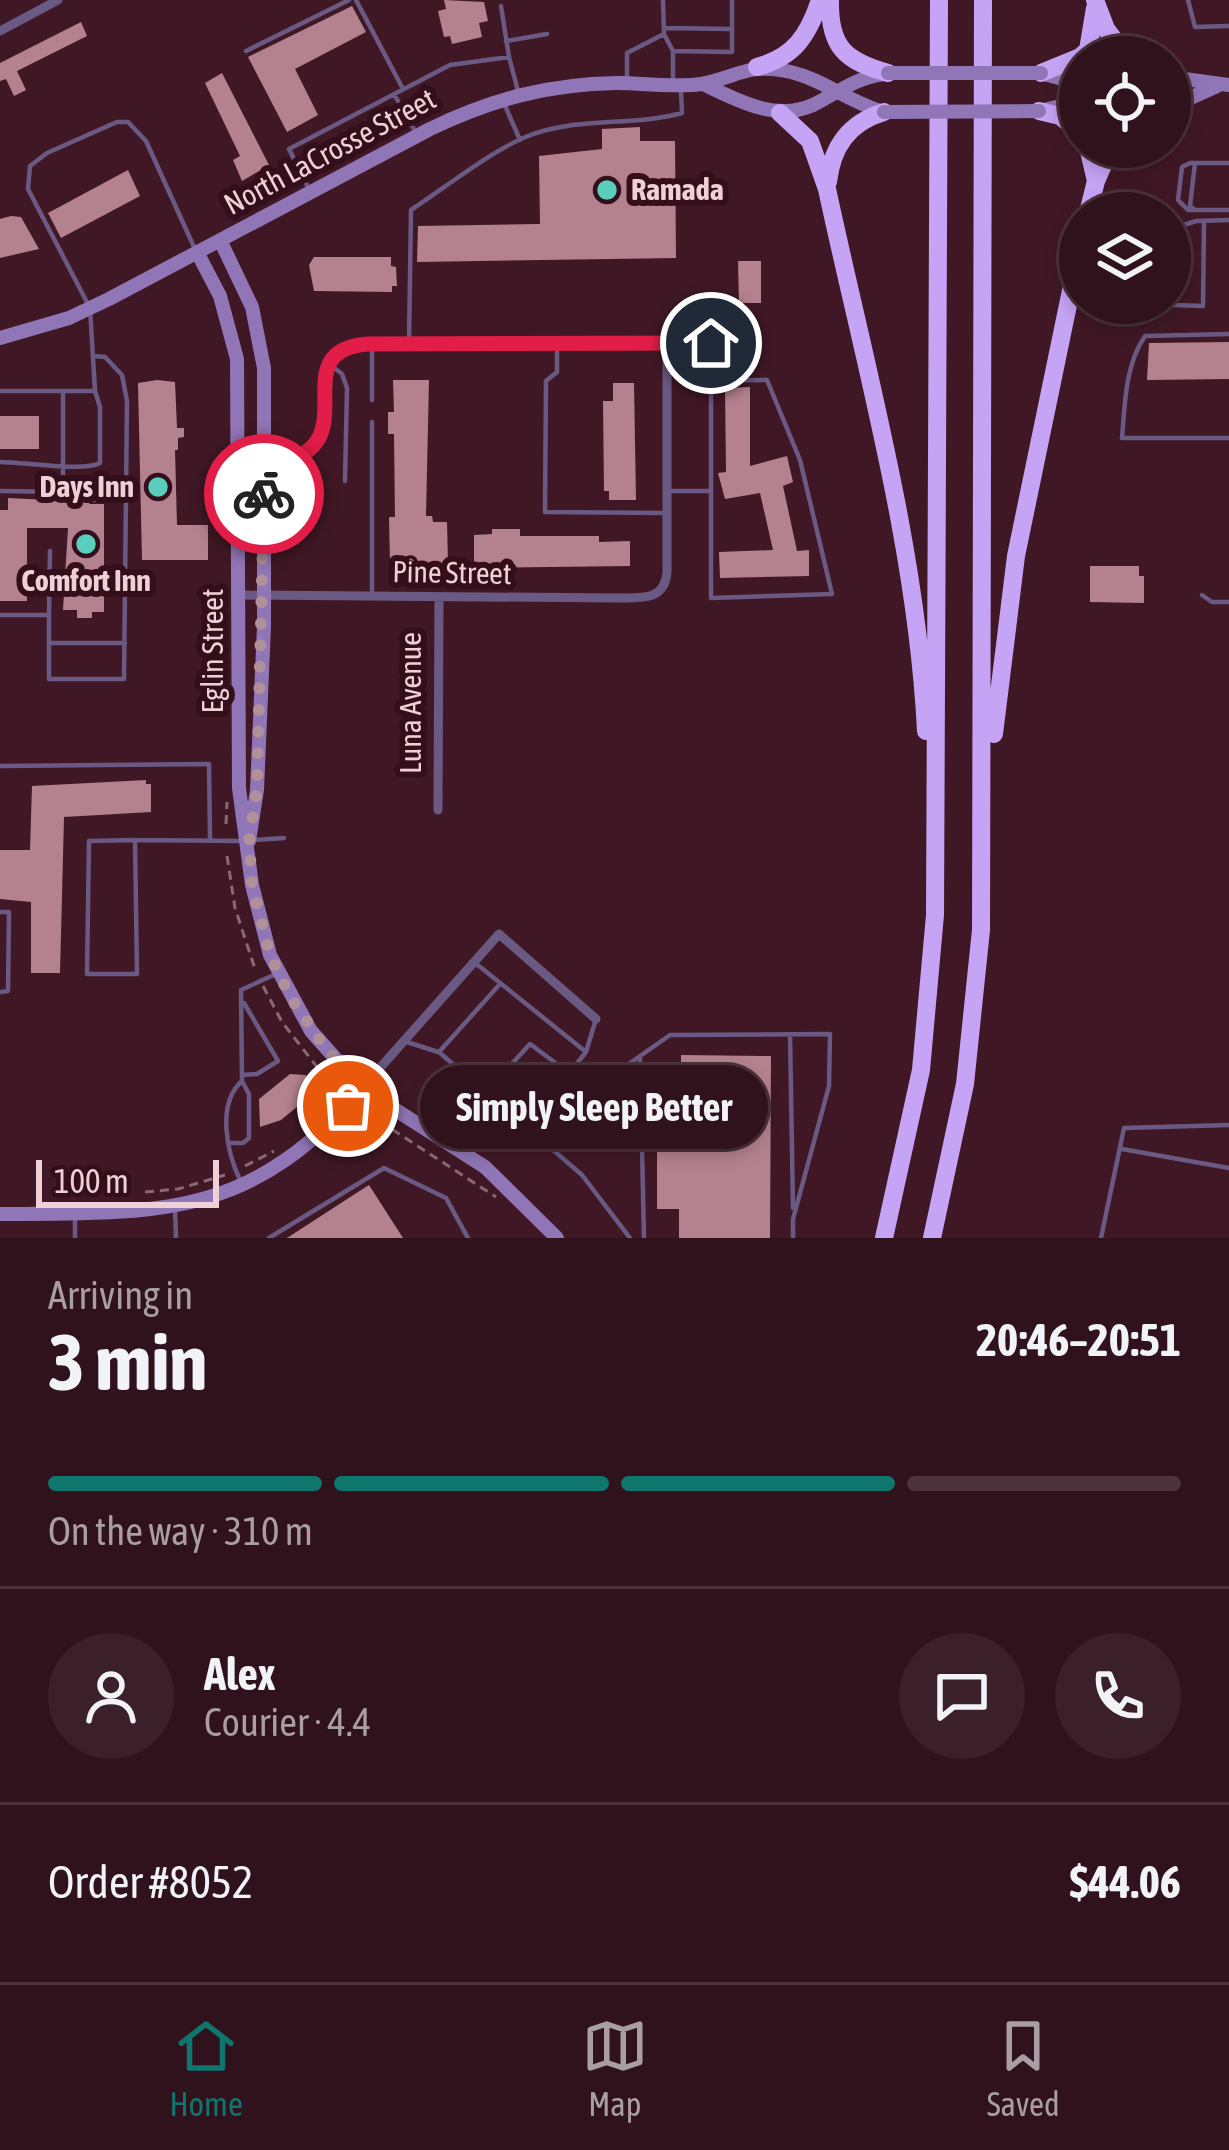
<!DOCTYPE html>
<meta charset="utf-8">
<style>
:root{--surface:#30121c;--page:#3c2029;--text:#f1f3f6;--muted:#a89ea3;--line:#4b323b;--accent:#0f766e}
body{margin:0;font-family:"Asap Condensed",sans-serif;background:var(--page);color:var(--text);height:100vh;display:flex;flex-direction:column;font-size:45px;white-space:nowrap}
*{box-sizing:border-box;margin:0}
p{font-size:39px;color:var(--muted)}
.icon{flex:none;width:66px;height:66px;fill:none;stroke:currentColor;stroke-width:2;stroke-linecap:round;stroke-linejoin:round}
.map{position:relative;height:1238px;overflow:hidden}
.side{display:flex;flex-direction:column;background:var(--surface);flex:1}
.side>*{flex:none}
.buttons{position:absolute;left:1059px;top:36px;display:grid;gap:24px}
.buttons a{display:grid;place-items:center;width:132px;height:132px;border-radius:50%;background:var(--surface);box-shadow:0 6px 18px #0003,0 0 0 3px var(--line);font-size:60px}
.scale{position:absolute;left:36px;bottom:30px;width:183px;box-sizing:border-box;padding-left:12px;border:6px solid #edd1d7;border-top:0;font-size:33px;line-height:42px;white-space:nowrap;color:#edd1d7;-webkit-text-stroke:9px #350e1b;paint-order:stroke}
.pin{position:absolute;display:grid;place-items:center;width:102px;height:102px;color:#fff;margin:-51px;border:6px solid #fff;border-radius:50%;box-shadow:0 3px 12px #0007}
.courier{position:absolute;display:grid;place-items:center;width:120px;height:120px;margin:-60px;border:9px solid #e11d48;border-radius:50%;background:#fff;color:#222;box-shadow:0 3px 15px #0007}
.bubble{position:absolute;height:84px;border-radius:42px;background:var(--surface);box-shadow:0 6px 18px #0003,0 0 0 3px var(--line);font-size:39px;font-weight:700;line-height:84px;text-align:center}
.summary em{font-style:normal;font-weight:700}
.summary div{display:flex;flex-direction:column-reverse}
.summary{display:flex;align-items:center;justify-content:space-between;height:204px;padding:0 48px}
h1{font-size:78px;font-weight:700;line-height:90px}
.bar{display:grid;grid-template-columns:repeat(4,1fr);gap:18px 12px;align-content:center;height:144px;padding:0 48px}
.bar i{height:15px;border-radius:9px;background:var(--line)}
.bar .current{background:var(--accent)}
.bar p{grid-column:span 4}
.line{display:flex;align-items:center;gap:30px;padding:0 48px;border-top:3px solid var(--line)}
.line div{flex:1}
.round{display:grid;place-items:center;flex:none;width:126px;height:126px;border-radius:63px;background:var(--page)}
.tab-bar{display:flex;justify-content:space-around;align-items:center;height:168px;border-top:3px solid var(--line);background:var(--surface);font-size:33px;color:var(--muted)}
.tab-bar a{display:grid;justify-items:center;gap:6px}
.tab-bar .current{color:var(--accent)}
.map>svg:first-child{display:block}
</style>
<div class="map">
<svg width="1229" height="1238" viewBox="0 0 1229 1238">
<rect width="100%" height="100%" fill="#401825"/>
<path fill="#b4828e" d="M444 0 484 2 488 21 479 23 482 37 452 44 450 36 444 37 438 11 446 9Z
M352 6 366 32 295 69 318 115 287 132 248 57Z
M81 22 87 36 17 71 26 90 14 96 6 79 0 81V63Z
M222 73 269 165 242 181 233 160 240 156 205 83Z
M640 127V141H675L676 258 417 262 418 226 540 224 539 156 602 149V129Z
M128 170 140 196 61 238 48 213Z
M11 216 21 217 39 249 0 258V219Z
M314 257H391V266L396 267 397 286H392V292L314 291 309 265Z
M738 261H761V303H739Z
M1229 342V379L1147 380 1149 343Z
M157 380 175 382 177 428H184V437L178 438V450H175L177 525H208V560H142L138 383Z
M393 380H429L426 516H432L433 522H447L448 563 390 564 389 517H395L394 434H388V412H394Z
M613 383H634L636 500H609V491H604L603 401H613Z
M750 387V466L787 456 793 482 783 486 797 551 809 550V576L720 578 719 552 773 550 760 493 725 499 718 473 726 472 725 388Z
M0 416H39V449H0Z
M70 488H94L89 504H104V612H92V618H77V610H63L68 528H27V601H0V510H8V498L70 501Z
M492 529H520V536H599V542L630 541V566L474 568V535L492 534Z
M1090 566H1139V576H1144V603L1090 602Z
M146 780V784H151V812L64 817 60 973H31V902L0 899V850H30L32 786Z
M681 1055 771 1056 770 1238H679V1209H657V1079H681Z
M290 1074 306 1075 305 1092 309 1097 281 1120 260 1127 259 1099Z
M369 1185 403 1238H287L358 1192Z"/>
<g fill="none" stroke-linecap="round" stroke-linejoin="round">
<path stroke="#8b6872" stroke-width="3" stroke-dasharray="9 6" stroke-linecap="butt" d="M226 824 227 802
M227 856 235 908 256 972
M263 986 282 1022 335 1090V1097
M367 1113 496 1197
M309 1122 324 1108
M245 1166 274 1151
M145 1192 178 1189 225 1175"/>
<path stroke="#6a5a83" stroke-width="4.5" d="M356 0 403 89
M732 0V29
M1188 0 1195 27 1229 26
M501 6 509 57
M664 28 732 29V52L673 51
M664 34 673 51V80
M506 41 547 34
M246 51 349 0
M627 77V53L664 34 663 0
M394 94 415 131
M503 101 520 140
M1195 163 1190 206 1195 210H1229
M308 187 289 149 450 65 509 57 518 91
M1195 210H1188L1178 200 1182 167 1190 163H1229
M1204 221 1203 306 1172 305 1175 228 1196 221 1229 220
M1229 334 1145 336C1125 365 1125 404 1122 438H1229
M372 343V400
M409 343 411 210C446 187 484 156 523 138 572 116 631 127 682 113L681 91
M711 343V598L832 594 800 460 767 380 711 381
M557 345V372L546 381 545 512 667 513
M333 367 342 374 347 388 345 481
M0 391H95
M0 462C24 462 84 472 100 463V407L95 391 90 308 28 189 30 166 47 153 117 122H128L146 141 194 247
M0 491 63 492V391
M669 491H711
M94 500 125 485
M1202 595 1212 602H1229
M372 596V422
M0 615H49L50 551
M49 615V679H124L127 401 122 375 105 357 94 356
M49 643H125
M0 766 209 764 210 839
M135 840 89 841 87 974H137L135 840 243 841
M254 840 284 838
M0 912H9L8 991 0 992
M474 962 586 1052 533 1119 517 1120 439 1052 500 984
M790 1034 793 1208
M404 1041 438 1052
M586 1052 596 1019
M640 1056 644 1238
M242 1075 257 1074 278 1061 244 1003
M487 1091 530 1044 569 1073
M228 1143H243L249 1138V1094L242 1081
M1122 1149 1229 1168
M241 1182C227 1154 216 1104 242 1081L241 990 278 973
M175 1208 176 1238
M75 1218V1238
M269 1238 384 1168 446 1198 468 1238
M630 1238 582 1175 552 1149 616 1073 670 1035 830 1034 829 1086 793 1219V1238
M1101 1238 1124 1128 1229 1125"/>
<path stroke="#6a5a83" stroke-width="9" d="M0 31 58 0
M240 465C258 465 279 466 296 460 352 441 297 360 354 345L719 343
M240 595 620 598C643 598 665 600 667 572V343
M438 810 439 597
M363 1087 499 934 596 1019"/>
<path stroke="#9176b7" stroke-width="14" d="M1041 73 1080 84
M1170 77 1229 85
M703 84C737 100 775 122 813 105 839 92 853 79 883 74
M1170 107 1217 86
M1044 110 1080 101
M220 240 252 307 264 368V626L257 790 249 841
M197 252 220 296 237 359 239 788 252 885 270 955 311 1031 351 1076 388 1105 485 1167 557 1238
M0 338 69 318 109 299 430 129C492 99 549 84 617 83 644 83 675 88 701 84 739 77 747 62 791 72 824 80 850 103 884 112
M0 1214C160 1213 252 1219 363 1087"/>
<path stroke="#c5a3f5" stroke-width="18" d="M830 0C829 47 845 61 888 73
M1095 0 1106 29 1127 57
M1080 57 1088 50 1095 8
M757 67C794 57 808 36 820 0
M1041 73 1080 57
M1039 111 1060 116 1080 133
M780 113 810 141 827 189C865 366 917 549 926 731
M1088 147 1096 181
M828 182C832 147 848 123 884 112
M1088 213 1096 181 1111 147
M994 734 1016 556 1080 247
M884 1238 921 1070 935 915 939 0
M932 1238 965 1084 981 930 983 0"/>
<path stroke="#9176b7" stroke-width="14" d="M888 73H1041
M884 112 1039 111"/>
</g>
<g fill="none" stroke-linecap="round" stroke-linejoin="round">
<path stroke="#b09099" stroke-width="12" stroke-dasharray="0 21.6" d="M264 494 257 790 249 841 252 885 270 955 291 998 326 1049 363 1087 348 1106"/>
<path stroke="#e11d48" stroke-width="15" d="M264 494V464C380 454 276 352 367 344L711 343"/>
</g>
<g fill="#5acebd" stroke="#350e1b" stroke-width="4.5">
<circle cx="607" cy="190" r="12"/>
<circle cx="158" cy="487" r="12"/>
<circle cx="86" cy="544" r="12"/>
</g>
<g text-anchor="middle" stroke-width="12" stroke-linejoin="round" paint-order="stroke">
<g font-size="30" fill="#edd1d7" stroke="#350e1b">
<text transform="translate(330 152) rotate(-28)" y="10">North LaCrosse Street</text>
<text transform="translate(452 573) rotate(1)" y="10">Pine Street</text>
<text transform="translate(213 651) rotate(-90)" y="10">Eglin Street</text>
<text transform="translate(411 703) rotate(-90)" y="10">Luna Avenue</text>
</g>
<g font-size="30" font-weight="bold" fill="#edd1d7" stroke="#350e1b" text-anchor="start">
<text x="631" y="200">Ramada</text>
<text x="134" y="497" text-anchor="end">Days Inn</text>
<text x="86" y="591" text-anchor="middle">Comfort Inn</text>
</g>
</g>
</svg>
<div class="buttons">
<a><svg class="icon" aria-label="locate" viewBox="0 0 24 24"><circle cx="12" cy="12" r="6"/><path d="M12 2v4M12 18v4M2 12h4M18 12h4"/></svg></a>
<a><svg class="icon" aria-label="layers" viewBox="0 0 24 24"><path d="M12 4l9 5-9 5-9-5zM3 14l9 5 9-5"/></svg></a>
</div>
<div class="scale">100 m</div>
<div class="pin" style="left:348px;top:1106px;background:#ea580c"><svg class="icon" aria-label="bag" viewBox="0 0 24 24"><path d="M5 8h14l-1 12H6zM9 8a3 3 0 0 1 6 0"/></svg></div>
<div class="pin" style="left:711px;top:343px;background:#1f2937"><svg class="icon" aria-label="home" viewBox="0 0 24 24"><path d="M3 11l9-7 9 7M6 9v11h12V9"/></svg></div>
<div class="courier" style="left:264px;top:494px"><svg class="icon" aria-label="bike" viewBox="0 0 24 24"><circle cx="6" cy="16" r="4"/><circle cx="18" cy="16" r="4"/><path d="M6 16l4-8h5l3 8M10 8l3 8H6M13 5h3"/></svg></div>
<div class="bubble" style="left:420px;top:1065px;width:348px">Simply Sleep Better</div>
</div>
<section class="side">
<div class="summary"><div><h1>3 min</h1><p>Arriving in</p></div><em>20:46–20:51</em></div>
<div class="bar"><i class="current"></i><i class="current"></i><i class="current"></i><i></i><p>On the way · 310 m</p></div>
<div class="line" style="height:216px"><a class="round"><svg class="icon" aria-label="person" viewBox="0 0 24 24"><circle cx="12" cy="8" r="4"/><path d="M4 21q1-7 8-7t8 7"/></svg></a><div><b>Alex</b><p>Courier · 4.4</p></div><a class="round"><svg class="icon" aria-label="chat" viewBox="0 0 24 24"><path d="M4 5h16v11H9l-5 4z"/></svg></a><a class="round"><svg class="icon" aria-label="phone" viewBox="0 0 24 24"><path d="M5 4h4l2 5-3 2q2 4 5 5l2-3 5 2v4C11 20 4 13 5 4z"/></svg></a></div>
<div class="line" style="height:156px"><div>Order #8052</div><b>$44.06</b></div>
</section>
<nav class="tab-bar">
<a class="current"><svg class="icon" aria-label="home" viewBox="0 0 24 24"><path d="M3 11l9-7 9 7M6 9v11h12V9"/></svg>Home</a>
<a><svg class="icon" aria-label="map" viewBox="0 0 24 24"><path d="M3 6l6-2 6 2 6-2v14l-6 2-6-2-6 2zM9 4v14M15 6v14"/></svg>Map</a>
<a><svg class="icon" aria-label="saved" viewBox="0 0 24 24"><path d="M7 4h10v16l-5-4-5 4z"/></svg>Saved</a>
</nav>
